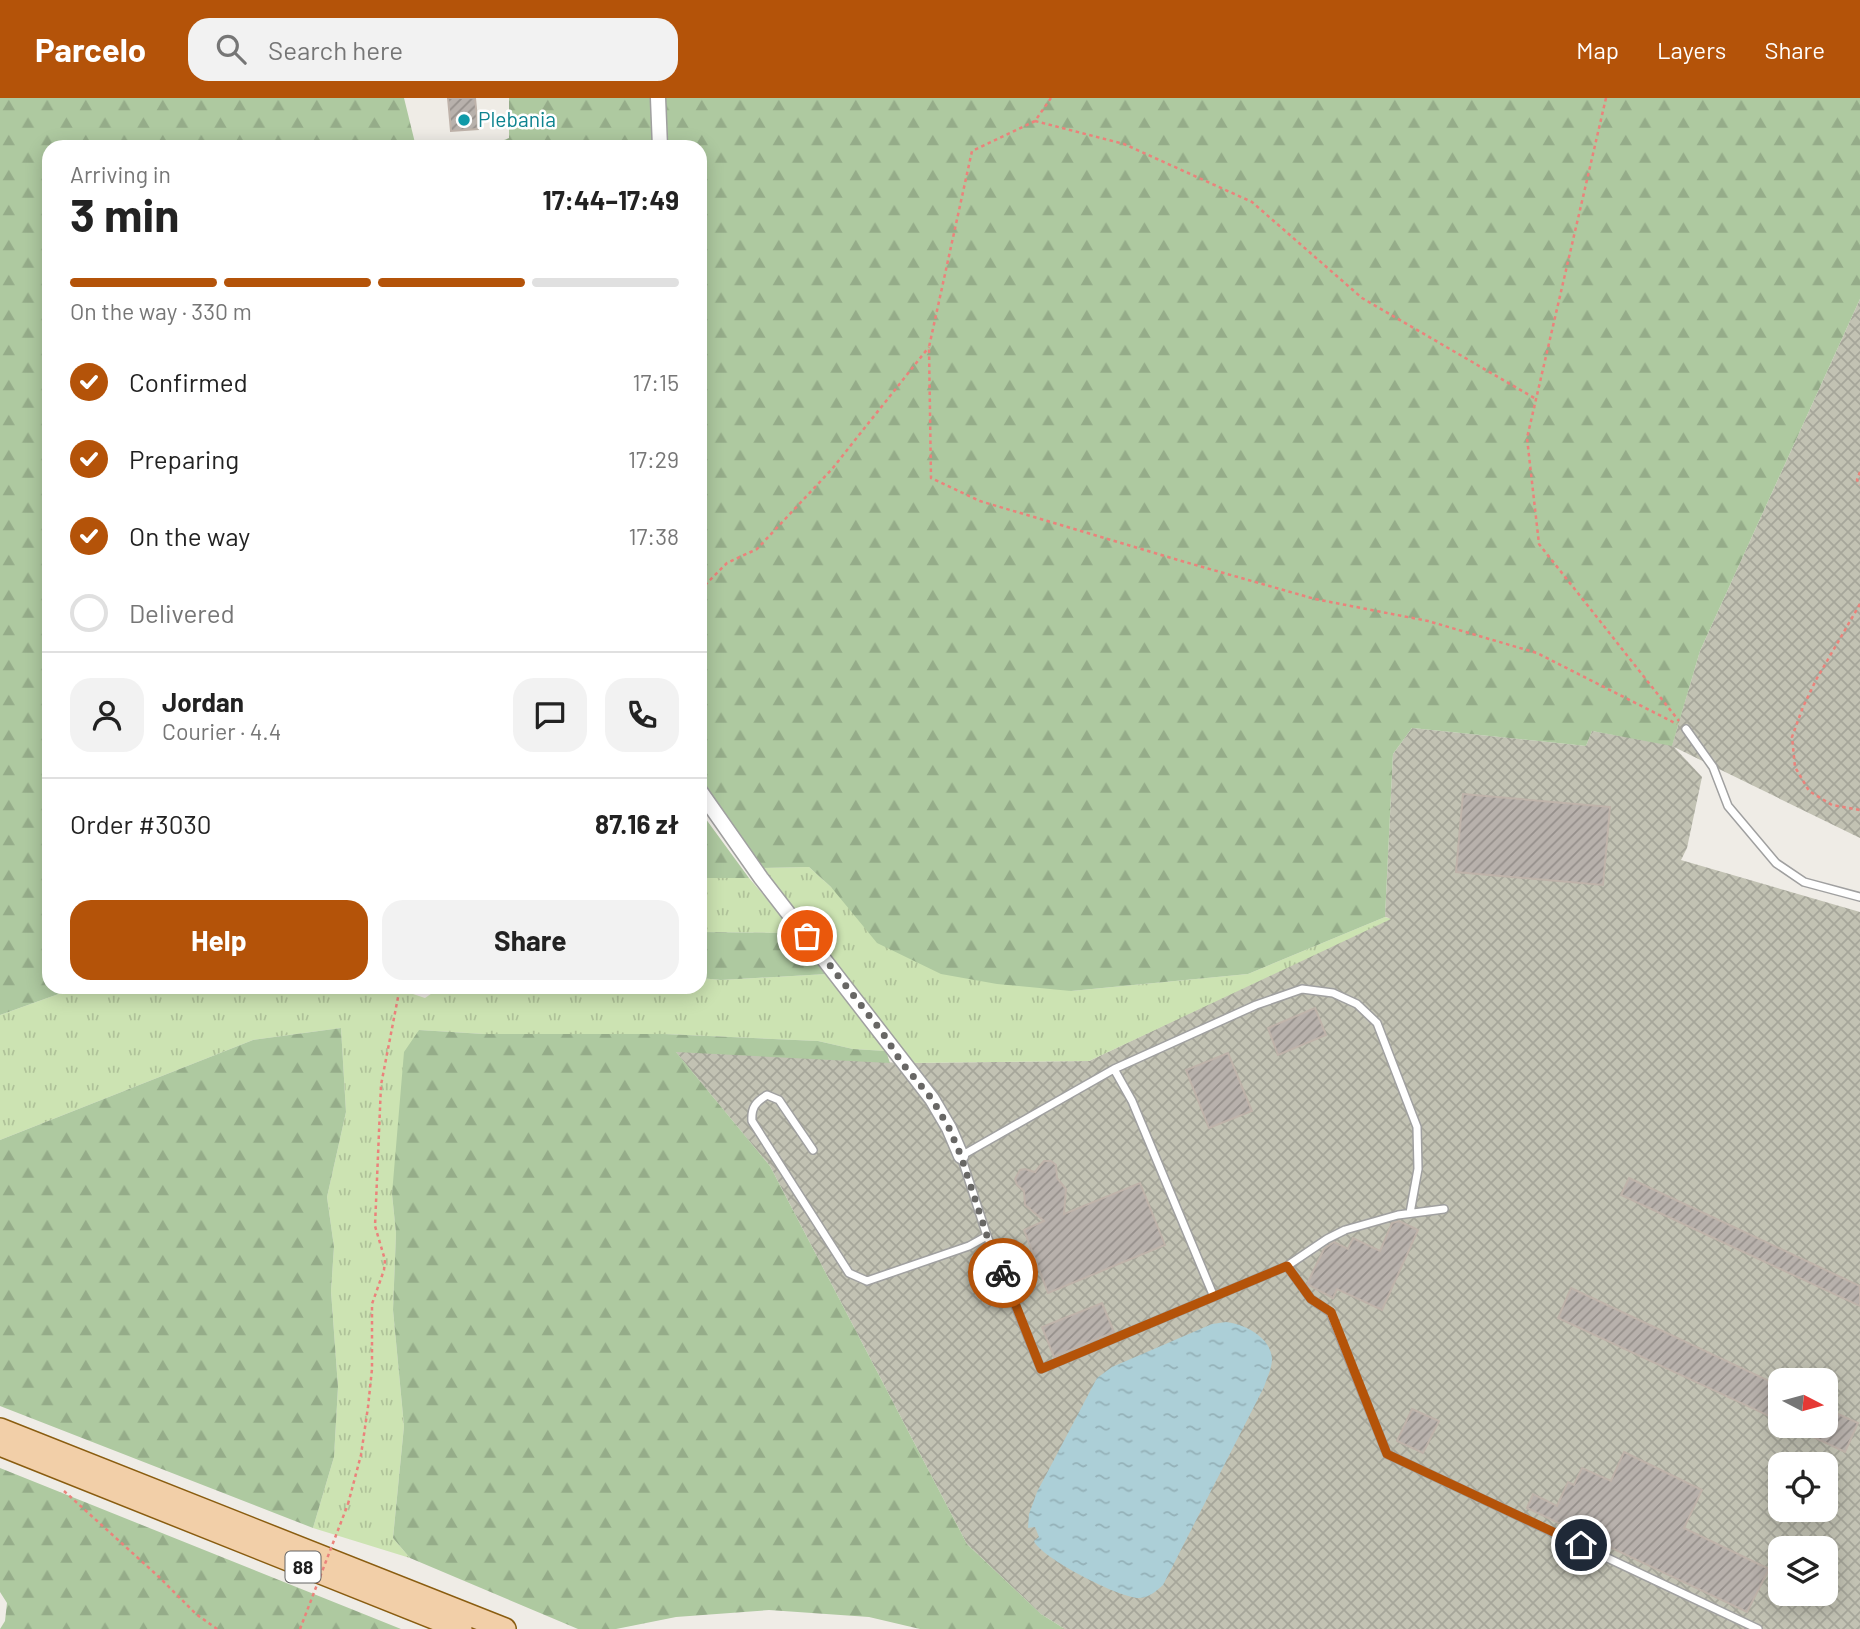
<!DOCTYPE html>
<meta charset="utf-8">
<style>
:root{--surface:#fff;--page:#f2f2f2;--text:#222;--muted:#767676;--line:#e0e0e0;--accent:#b45309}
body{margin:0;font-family:Barlow,sans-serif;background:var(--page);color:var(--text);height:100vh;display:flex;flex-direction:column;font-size:26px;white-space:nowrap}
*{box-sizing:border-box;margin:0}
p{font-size:23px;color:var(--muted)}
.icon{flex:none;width:38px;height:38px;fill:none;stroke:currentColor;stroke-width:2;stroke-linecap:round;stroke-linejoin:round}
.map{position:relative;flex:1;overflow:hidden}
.details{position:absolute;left:42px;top:42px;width:665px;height:854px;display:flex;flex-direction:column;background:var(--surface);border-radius:21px;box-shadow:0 4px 18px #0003}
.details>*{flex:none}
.needle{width:46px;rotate:96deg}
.buttons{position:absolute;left:1768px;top:1270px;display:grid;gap:14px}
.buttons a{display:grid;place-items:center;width:70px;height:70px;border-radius:14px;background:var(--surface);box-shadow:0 4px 18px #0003;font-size:35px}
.pin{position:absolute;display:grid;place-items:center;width:60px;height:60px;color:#fff;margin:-30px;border:4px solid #fff;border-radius:50%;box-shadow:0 2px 7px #0007}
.courier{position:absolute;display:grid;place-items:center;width:70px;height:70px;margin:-35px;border:5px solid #b45309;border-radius:50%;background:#fff;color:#222;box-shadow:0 2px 9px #0007}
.overview em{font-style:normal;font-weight:700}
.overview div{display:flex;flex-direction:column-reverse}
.overview{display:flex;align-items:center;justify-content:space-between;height:119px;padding:0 28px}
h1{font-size:46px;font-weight:700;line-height:52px}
.bar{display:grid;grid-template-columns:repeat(4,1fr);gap:10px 7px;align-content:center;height:84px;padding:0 28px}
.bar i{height:9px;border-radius:5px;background:var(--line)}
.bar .selected{background:var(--accent)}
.bar p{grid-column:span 4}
.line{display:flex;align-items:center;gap:18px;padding:0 28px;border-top:2px solid var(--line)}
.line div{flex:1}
.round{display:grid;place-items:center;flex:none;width:74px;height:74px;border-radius:21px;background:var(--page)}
ol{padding:0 28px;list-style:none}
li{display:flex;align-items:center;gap:21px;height:77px}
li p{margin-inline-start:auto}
li .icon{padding:7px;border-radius:50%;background:var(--accent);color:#fff;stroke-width:4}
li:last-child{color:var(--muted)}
li i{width:38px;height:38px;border:4px solid var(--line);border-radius:50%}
.button{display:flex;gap:14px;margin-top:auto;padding:14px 28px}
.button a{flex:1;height:80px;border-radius:21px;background:var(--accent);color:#fff;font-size:28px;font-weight:700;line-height:80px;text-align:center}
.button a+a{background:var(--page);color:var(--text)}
header{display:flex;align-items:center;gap:42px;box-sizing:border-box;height:98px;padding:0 35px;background:var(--accent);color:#fff}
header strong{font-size:33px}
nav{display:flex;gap:38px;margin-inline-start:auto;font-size:24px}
.search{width:490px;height:63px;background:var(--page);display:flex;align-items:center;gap:18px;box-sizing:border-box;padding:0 24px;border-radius:21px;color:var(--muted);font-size:26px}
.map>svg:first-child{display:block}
</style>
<header>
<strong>Parcelo</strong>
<div class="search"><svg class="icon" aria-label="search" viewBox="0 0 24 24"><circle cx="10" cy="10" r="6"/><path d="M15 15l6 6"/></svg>Search here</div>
<nav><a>Map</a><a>Layers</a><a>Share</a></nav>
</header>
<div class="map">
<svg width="1860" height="1531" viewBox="0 0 1860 1531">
<defs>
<pattern id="construction-cross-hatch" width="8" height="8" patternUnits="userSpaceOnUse" patternTransform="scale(1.75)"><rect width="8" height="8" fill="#c2c2b3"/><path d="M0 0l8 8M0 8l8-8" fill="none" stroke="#a6a69a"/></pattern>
<pattern id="grass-tufts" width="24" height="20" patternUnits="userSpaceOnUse" patternTransform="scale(1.75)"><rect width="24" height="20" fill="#cce3b2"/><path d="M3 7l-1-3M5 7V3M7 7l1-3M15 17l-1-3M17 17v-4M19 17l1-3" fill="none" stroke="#afc299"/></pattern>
<pattern id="forest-firs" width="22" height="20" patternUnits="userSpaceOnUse" patternTransform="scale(1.75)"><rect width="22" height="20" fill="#aec9a0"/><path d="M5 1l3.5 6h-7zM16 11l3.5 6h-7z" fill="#95ac89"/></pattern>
<pattern id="water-ripples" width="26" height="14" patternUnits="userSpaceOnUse" patternTransform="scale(1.75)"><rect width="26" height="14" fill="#accfd7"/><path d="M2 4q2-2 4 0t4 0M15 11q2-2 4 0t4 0" fill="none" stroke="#94b1b8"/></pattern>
<pattern id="building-hatch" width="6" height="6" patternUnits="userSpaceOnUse" patternTransform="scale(1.75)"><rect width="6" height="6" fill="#b8b1ac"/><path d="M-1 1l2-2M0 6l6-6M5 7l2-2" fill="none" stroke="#958f8b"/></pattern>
</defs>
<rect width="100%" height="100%" fill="#efece6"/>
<path fill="url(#construction-cross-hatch)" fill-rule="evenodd" d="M1860 201V740L1674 649 1702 679 1687 750 1681 762 1860 814V1531H1065L1041 1516 967 1446 770 1068 675 953 902 965 1089 963 1389 820 1385 819 1393 656 1412 630 1586 648 1592 633 1672 647 1700 553ZM1780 1283H1825V1328H1780ZM1780 1367H1825V1412H1780ZM1780 1451H1825V1496H1780Z"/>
<path fill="url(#grass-tufts)" d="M809 769 831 789 1071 893 1248 876 1385 819 1391 821 1089 963 909 965 761 770Z
M700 780H749L796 835 700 834Z
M827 876 886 953 853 951 818 943 664 936H484L419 932 392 1096 396 1135 393 1212 404 1328 393 1440 410 1460 313 1430 334 1359 338 1289 331 1193 334 1149 327 1099 346 1014 341 930 253 942 0 1042V917L78 889H407V894L425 900 441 889H700V880L721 882Z"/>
<path fill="url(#forest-firs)" d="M0 0H404L416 49H49V889H78L0 917Z
M509 0H652L655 49H487L509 40Z
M664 0H1860V201L1700 553 1672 648 1592 633 1586 648 1412 630 1393 656 1385 819 1248 876 1071 893 997 886 941 876 877 845 831 789 809 769 761 770 700 686V504L706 468V430L700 384V49H666Z
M700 713 749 780H700Z
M700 834 796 835 827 876 721 882 700 880Z
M341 930 346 1014 327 1099 334 1149 331 1193 338 1289 334 1359 313 1430 0 1308V1042L253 942Z
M419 932 484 936H664L818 943 853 951 886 953 890 965 676 954 770 1068 967 1446 1041 1516 1065 1531H920L869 1519 769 1512 676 1519 616 1531H578L410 1460 393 1440 404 1328 393 1212 396 1135 392 1096 404 954Z
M0 1370 401 1531H0L5 1523 7 1505 0 1494Z"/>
<path fill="url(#water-ripples)" d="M1226 1224C1244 1226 1271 1239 1272 1261 1272 1270 1267 1280 1264 1289L1163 1487C1156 1493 1150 1499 1140 1500 1121 1501 1041 1460 1034 1443L1039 1439 1035 1429 1028 1430 1029 1416 1037 1394 1097 1280 1112 1269 1212 1226Z"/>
<path fill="url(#building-hatch)" stroke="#bfb3aa" stroke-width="2" d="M448 0H475L478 31 451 33Z
M1463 696 1610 709 1603 787 1456 774Z
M1315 910 1326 937 1278 957 1268 930Z
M1228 955 1252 1013 1209 1030 1186 972Z
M1044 1063H1051L1056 1067 1057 1080 1066 1091 1064 1116 1140 1085 1165 1147 1048 1195 1024 1132 1044 1123 1025 1107 1024 1093 1017 1087 1015 1081 1020 1072 1025 1071 1035 1074Z
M1629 1080 1860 1188V1208L1621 1097Z
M1399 1123 1418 1132 1382 1212 1337 1191 1333 1200 1307 1186 1324 1151 1334 1144 1348 1151 1353 1140 1380 1153 1392 1125Z
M1571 1190 1780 1288V1323L1558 1220Z
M1102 1205 1114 1234 1054 1259 1042 1229Z
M1825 1310 1858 1325 1845 1354 1790 1328H1825Z
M1412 1311 1439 1323 1423 1355 1397 1343Z
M1624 1354 1702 1392 1684 1430 1769 1471 1747 1514 1527 1410 1533 1396 1557 1408 1568 1384 1574 1387 1582 1370 1611 1383Z"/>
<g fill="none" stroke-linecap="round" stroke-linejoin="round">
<defs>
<path id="lane" d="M1686 631 1713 669 1728 708 1776 765 1804 784 1860 799
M1114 971 1132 1003 1214 1199
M813 1052 779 1002 767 997C756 1004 751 1009 752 1023L849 1175 867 1183 969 1148 987 1138
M1410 1115 1418 1071 1417 1029 1377 925 1357 906 1333 895 1302 891 1256 907 1114 971 961 1058 987 1138 1041 1271 1287 1168 1327 1141 1345 1132 1398 1117 1444 1111
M1287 1168 1311 1201 1330 1214 1387 1356 1758 1531"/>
<path id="street" d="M658 0 660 49
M700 693 761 780 932 1001 949 1030 961 1058"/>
<path id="primary" d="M0 1331 505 1531
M0 1347 461 1531"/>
</defs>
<use href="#lane" stroke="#a0a0a0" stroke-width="10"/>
<use href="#street" stroke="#a0a0a0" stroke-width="17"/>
<use href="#primary" stroke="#8a5d10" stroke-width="24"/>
<path stroke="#eb827b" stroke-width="2.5" stroke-dasharray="3.5 3.5" stroke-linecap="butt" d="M1051 0 1035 23 972 53 929 249 931 380 980 403 1178 462 1315 501 1428 523 1537 555 1677 626
M1606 0 1527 340 1539 446 1679 623
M1035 23 1124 46 1252 104 1362 200 1536 301
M1860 374 1857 382 1860 387
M700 492 727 465 757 451 832 371 929 249
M1860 506 1816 582 1803 609 1792 639 1795 669 1809 693 1832 707 1860 712
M64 1393 159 1479 196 1516 217 1531
M348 1406 361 1357 368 1309 372 1271V1206L384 1172 385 1162 375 1128 381 987 400 889"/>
<use href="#lane" stroke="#fff" stroke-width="7"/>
<use href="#street" stroke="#fff" stroke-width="14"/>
<use href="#primary" stroke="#f2cfa8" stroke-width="21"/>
<path stroke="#eb827b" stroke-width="2.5" stroke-dasharray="3.5 3.5" stroke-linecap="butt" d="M300 1531 348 1406"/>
</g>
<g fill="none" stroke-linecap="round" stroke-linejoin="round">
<path stroke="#686765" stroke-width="7" stroke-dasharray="0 12.6" d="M807 838 882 934 902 965 932 1001 949 1030 961 1058 987 1138 1003 1175"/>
<path stroke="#b45309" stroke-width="9" d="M1003 1175 1041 1271 1287 1168 1311 1201 1331 1214 1387 1356 1581 1447"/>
</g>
<circle fill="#0f9aa8" stroke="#fff" stroke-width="2.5" cx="464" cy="22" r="7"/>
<g text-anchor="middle" stroke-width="5" stroke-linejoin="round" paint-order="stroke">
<rect fill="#fff" stroke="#626262" stroke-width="2" x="285.5" y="1453.5" width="35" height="31" rx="5"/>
<g font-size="19" font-weight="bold" fill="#1f1f1f">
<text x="303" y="1476">88</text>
</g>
<g font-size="21" fill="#0d838f" stroke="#fff" text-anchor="start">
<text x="478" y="29">Plebania</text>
</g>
</g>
</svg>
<div class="buttons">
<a><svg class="needle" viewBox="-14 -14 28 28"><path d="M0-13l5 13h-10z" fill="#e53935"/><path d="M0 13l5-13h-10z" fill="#767676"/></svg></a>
<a><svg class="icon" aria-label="locate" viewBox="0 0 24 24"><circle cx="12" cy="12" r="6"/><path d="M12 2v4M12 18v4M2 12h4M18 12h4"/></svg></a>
<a><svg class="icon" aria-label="layers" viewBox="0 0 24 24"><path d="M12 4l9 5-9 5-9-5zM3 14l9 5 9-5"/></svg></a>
</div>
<div class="pin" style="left:807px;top:838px;background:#ea580c"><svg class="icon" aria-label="bag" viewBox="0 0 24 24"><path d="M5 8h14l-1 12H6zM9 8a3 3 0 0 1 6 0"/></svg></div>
<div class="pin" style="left:1581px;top:1447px;background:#1f2937"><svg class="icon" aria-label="home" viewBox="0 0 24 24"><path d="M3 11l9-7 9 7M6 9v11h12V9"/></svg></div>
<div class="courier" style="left:1003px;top:1175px"><svg class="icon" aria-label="bike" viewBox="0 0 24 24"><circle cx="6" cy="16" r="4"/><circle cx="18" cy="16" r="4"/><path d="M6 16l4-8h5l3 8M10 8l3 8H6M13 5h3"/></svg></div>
<section class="details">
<div class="overview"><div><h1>3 min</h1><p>Arriving in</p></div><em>17:44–17:49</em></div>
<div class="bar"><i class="selected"></i><i class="selected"></i><i class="selected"></i><i></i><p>On the way · 330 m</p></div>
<ol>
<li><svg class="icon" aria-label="check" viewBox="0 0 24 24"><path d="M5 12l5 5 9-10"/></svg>Confirmed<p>17:15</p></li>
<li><svg class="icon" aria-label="check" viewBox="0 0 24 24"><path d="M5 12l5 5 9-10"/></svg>Preparing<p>17:29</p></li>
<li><svg class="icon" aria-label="check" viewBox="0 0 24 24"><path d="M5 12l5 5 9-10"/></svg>On the way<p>17:38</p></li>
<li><i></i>Delivered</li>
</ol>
<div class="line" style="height:126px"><a class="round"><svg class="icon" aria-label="person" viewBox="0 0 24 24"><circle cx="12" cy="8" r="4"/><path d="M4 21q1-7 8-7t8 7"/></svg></a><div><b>Jordan</b><p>Courier · 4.4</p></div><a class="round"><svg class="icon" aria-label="chat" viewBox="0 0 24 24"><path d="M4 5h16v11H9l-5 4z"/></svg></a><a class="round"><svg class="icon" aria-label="phone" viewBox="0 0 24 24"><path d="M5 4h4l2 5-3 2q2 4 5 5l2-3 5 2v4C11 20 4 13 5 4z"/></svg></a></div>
<div class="line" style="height:91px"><div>Order #3030</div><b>87.16 zł</b></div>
<div class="button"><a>Help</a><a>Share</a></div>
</section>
</div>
